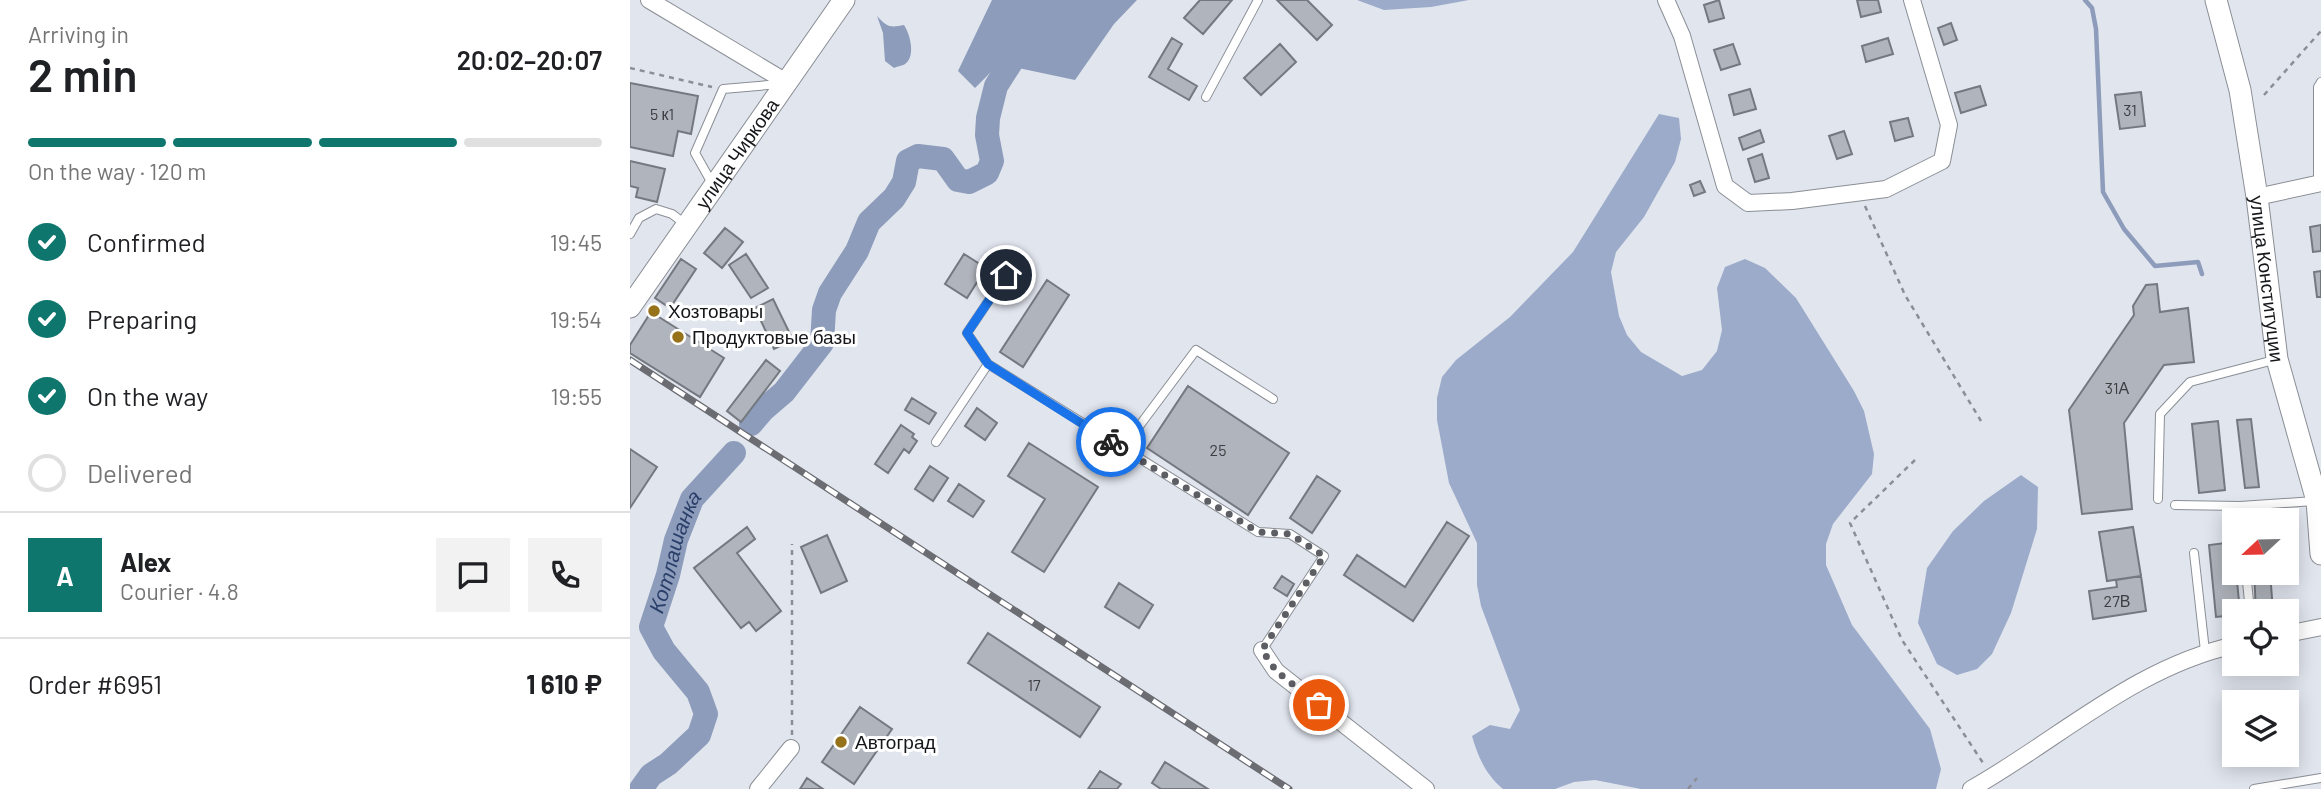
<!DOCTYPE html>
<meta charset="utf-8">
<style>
:root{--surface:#fff;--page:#f2f2f2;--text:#202124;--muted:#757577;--line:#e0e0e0;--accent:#0f766e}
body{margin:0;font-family:Barlow,sans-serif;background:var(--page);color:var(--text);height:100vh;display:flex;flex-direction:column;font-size:26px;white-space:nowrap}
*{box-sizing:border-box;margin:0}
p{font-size:23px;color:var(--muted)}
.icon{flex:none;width:38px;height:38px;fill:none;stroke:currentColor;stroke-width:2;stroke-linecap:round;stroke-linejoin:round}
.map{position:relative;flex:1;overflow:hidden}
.sheet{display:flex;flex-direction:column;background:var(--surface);width:630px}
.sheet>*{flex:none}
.needle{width:46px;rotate:248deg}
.fabs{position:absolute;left:1592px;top:508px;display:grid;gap:14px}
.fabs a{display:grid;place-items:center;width:77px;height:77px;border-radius:0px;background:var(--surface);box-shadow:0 4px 18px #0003;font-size:35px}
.pin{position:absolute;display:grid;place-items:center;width:60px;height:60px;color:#fff;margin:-30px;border:4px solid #fff;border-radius:50%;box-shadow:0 2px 7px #0007}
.courier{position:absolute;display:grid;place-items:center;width:70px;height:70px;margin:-35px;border:5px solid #1a73e8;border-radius:50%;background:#fff;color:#222;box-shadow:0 2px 9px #0007}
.headline em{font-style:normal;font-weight:600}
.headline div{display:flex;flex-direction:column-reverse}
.headline{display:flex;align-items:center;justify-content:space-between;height:119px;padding:0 28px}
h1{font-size:46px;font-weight:600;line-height:52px}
.bar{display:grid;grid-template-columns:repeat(4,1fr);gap:10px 7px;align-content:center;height:84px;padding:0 28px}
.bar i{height:9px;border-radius:5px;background:var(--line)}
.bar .on{background:var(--accent)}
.bar p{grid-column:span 4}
.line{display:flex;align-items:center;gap:18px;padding:0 28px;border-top:2px solid var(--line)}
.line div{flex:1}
.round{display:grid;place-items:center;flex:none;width:74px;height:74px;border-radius:0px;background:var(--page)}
ol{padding:0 28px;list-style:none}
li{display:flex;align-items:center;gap:21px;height:77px}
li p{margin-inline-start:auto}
li .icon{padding:7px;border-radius:50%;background:var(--accent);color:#fff;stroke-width:4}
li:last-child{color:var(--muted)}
li i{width:38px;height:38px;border:4px solid var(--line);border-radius:50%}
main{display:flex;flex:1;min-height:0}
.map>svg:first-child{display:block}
</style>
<main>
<section class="sheet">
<div class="headline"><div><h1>2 min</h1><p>Arriving in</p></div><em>20:02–20:07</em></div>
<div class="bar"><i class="on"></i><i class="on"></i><i class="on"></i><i></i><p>On the way · 120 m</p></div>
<ol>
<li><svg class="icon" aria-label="check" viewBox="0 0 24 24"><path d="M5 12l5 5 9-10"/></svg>Confirmed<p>19:45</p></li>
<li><svg class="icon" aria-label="check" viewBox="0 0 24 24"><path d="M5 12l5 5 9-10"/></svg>Preparing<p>19:54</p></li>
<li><svg class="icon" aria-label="check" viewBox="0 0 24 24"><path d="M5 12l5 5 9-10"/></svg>On the way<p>19:55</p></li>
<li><i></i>Delivered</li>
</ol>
<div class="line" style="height:126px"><b class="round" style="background:var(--accent);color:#fff">A</b><div><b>Alex</b><p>Courier · 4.8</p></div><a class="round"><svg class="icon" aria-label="chat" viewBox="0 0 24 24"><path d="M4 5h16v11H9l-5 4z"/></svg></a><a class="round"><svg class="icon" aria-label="phone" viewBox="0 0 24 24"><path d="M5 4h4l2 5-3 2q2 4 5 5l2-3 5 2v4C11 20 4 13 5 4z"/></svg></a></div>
<div class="line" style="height:91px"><div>Order #6951</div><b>1 610 ₽</b></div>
</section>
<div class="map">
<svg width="1691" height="789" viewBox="0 0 1691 789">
<rect width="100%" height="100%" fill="#e1e5ee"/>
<path fill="#9cabca" d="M727 0H839L801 7 754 10Z
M1029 114 1049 118 1051 139 1045 162 1014 217 986 252 981 272 989 316 997 335 1011 352 1052 376 1072 370 1087 351 1092 330 1087 288 1095 267 1115 259 1135 268 1166 298 1224 391 1234 411 1244 454 1242 474 1203 524 1196 544V565L1222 625 1300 729 1311 769 1306 789H1011L965 780 944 782 925 789H873C856 775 848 757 842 736L860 725 880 729 890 710 851 606 847 585V543L819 483 807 420V398L812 377 826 360 880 317 943 252Z
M1391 475 1408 487 1407 529 1381 613 1362 654 1347 669 1327 675 1307 664 1288 623 1297 568 1323 531 1354 501Z"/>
<path fill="#8c9cba" d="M362 0H507L484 24 445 80 369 64 345 88 328 71Z
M247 16C257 27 260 28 274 25 280 34 286 56 275 64 274 65 266 67 264 68L255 61 253 33Z"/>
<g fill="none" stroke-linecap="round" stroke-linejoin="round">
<path stroke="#8c9cba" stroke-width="4.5" d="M1455 0 1462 8 1466 29 1473 192 1494 229 1525 266 1568 262 1572 274"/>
<g stroke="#8c9cba" stroke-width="24">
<path d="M121 424 133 410 154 392 192 343 194 310 200 293 227 251 239 222 264 198 274 182 278 161 288 156 313 159 328 180 339 182 357 173 362 161 357 135 358 118 366 86 387 53 403 45"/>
<path id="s1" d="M11 789 21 775 38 764 69 735 76 714 68 692 34 651 21 627 38 575 46 540 62 499 104 453"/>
</g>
</g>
<path fill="#b0b4bc" stroke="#74787f" stroke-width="2" d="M570 0H602L573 34 554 18Z
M647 0H677L702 25 687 40Z
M1089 0 1094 18 1079 22 1074 5Z
M1227 0H1248L1251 12 1231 17Z
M1321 23 1327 40 1314 45 1308 28Z
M542 38 552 44 538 69 567 86 559 100 519 77Z
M1258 38 1263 54 1236 62 1232 46Z
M650 44 666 62 631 95 614 78Z
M1103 44 1110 64 1091 70 1084 50Z
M0 83 68 96 61 134 48 131 43 156 0 147Z
M1350 86 1356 105 1331 113 1325 93Z
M1120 89 1126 109 1104 115 1099 95Z
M1511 92 1515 126 1490 129 1485 95Z
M1278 118 1283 136 1265 141 1260 122Z
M1130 130 1134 142 1113 150 1109 138Z
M1214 131 1222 154 1207 159 1199 136Z
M1132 154 1139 178 1125 182 1118 159Z
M0 161 35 169 27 202 6 197 8 188 0 186Z
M1070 181 1075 192 1064 196 1060 185Z
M1691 225V251L1683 252 1680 227Z
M95 228 113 242 92 268 74 253Z
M116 254 138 288 121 298 99 265Z
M334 254 356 268 337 298 315 284Z
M51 259 66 269 40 308 25 298Z
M1691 271V297H1687L1684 272Z
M417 280 439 295 393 367 370 352Z
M1527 284 1530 312 1558 308 1564 362 1534 365 1494 423 1502 509 1452 514 1439 410 1504 315 1503 306 1516 285Z
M143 299 163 340 144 349 125 308Z
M21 312 94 358 70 397 0 353V345Z
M136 360 150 371 111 422 97 411Z
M558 386 659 453 618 515 517 448Z
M282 398 306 413 299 424 275 410Z
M347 408 367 423 355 440 335 426Z
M1621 419 1629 487 1615 488 1607 420Z
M1588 421 1595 490 1569 493 1562 424Z
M271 425 284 434 282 437 287 441 279 453 274 449 258 473 245 464Z
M399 443 468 487 414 572 382 552 415 499 378 476Z
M0 449 27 467 0 508Z
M300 466 318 478 303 501 285 489Z
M687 476 710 491 682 533 660 518Z
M329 484 354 501 343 517 318 501Z
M1636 512 1637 520H1620V513Z
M817 522 839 536 783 621 714 575 727 555 775 587Z
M117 527 125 539 107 553 151 611 126 631 119 622 111 628 64 568Z
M1503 527 1511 576 1477 581 1469 532Z
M197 535 217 581 191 593 171 547Z
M1603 542 1610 611H1605V615L1586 617 1579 545Z
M1624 572H1640L1643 611H1626Z
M652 576 664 584 657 596 644 588Z
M1511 576 1516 611 1463 619 1459 591 1487 587 1486 580Z
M489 583 523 605 509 628 475 607Z
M358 633 470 707 450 737 338 663Z
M230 707 262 729 224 784 192 762Z
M535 762 578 789H531L522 783Z
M470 771 491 784 487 789H458Z
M177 778 193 789H170Z"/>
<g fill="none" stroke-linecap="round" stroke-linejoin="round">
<defs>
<path id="service" d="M576 97 628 0
M1688 183V87L1691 82
M83 185 65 153 93 89 150 84
M0 234 9 218 26 209 42 214 55 224
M358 364 337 333 376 275 394 282
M306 442 358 364 628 532 660 534 694 556 632 650
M492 449 566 350 643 399
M1528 499 1530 414 1560 382 1644 360
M1545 505 1610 506 1684 501
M1610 506 1611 520
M1564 553 1575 651
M1616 572 1620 611
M1624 789 1691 778"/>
<path id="minor" d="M19 0 158 83
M1036 0 1052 36 1095 186 1118 203 1162 201 1256 189 1312 161 1319 125 1282 0
M1627 197 1691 183
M1657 634 1691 627
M632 650 646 671 796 789
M128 789 161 748
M1341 789C1428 740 1505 667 1605 645"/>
<g id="secondary">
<path id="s2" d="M1586 0 1610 90 1627 197 1647 359 1687 501 1691 554"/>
<path id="s3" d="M0 307 214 0"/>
</g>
</defs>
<use href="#service" stroke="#8a8e95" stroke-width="10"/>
<use href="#minor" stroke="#8a8e95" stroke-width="18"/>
<use href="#secondary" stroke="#8a8e95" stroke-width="23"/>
<path stroke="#8c8e95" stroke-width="2.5" stroke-dasharray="5 5" stroke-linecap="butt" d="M0 68 82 87
M1634 95 1691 31
M1235 206 1275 295 1351 421
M1285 460 1220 523 1272 640 1355 766
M162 735V544
M1058 789 1067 778"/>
<use href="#service" stroke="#fff" stroke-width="8"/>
<use href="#minor" stroke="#fff" stroke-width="16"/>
<use href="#secondary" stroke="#fff" stroke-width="21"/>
<defs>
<path id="rail" d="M0 360 659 789"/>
</defs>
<use href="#rail" stroke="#6b6d73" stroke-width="7"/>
<use href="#rail" stroke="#fff" stroke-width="4.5" stroke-dasharray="13" stroke-linecap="butt"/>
</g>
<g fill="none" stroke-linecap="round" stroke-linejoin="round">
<path stroke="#5c5e64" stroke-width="7" stroke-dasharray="0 12.6" d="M481 442 628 532 660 534 694 556 632 650 646 671 689 705"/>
<path stroke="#1a73e8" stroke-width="9" d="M376 275 337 333 358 364 481 442"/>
</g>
<g fill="#96721b" stroke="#fff" stroke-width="2.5">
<circle cx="24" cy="311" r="7"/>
<circle cx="48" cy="337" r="7"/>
<circle cx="211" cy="742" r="7"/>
</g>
<g text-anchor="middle" stroke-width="6" stroke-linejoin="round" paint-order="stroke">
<g font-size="16" fill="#3c3e42">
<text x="1500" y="116">31</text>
<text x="32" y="120">5 к1</text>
<text x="1487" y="394">31А</text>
<text x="588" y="456">25</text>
<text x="1487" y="607">27В</text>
<text x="404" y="691">17</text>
</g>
<g font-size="19" fill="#151619" stroke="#fff">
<text dy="7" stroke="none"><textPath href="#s3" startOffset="187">улица Чиркова</textPath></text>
<text dy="7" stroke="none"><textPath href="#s2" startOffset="284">улица Конституции</textPath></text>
</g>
<g font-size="19" fill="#151619" stroke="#fff" text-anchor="start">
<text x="38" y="318">Хозтовары</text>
<text x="62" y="344">Продуктовые базы</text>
<text x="225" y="749">Автоград</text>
</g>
<g font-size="21" font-style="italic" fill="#2a3f6a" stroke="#fff">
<text dy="7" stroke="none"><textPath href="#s1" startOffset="285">Котлашанка</textPath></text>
</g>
</g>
</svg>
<div class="fabs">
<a><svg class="needle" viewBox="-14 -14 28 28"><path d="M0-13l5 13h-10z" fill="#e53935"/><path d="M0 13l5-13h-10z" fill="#757577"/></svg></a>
<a><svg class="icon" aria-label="locate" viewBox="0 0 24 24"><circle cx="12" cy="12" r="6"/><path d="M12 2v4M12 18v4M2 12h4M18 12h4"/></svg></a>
<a><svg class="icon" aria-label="layers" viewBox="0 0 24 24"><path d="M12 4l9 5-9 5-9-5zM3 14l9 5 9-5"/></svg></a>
</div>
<div class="pin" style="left:689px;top:705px;background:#ea580c"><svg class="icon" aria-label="bag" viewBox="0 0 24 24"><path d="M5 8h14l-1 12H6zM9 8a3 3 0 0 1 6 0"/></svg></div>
<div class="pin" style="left:376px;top:275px;background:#1f2937"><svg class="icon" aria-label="home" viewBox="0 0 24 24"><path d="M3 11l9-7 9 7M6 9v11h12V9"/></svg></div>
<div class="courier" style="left:481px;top:442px"><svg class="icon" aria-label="bike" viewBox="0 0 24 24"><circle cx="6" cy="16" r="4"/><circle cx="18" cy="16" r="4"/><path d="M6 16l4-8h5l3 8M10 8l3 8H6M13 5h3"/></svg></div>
</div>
</main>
